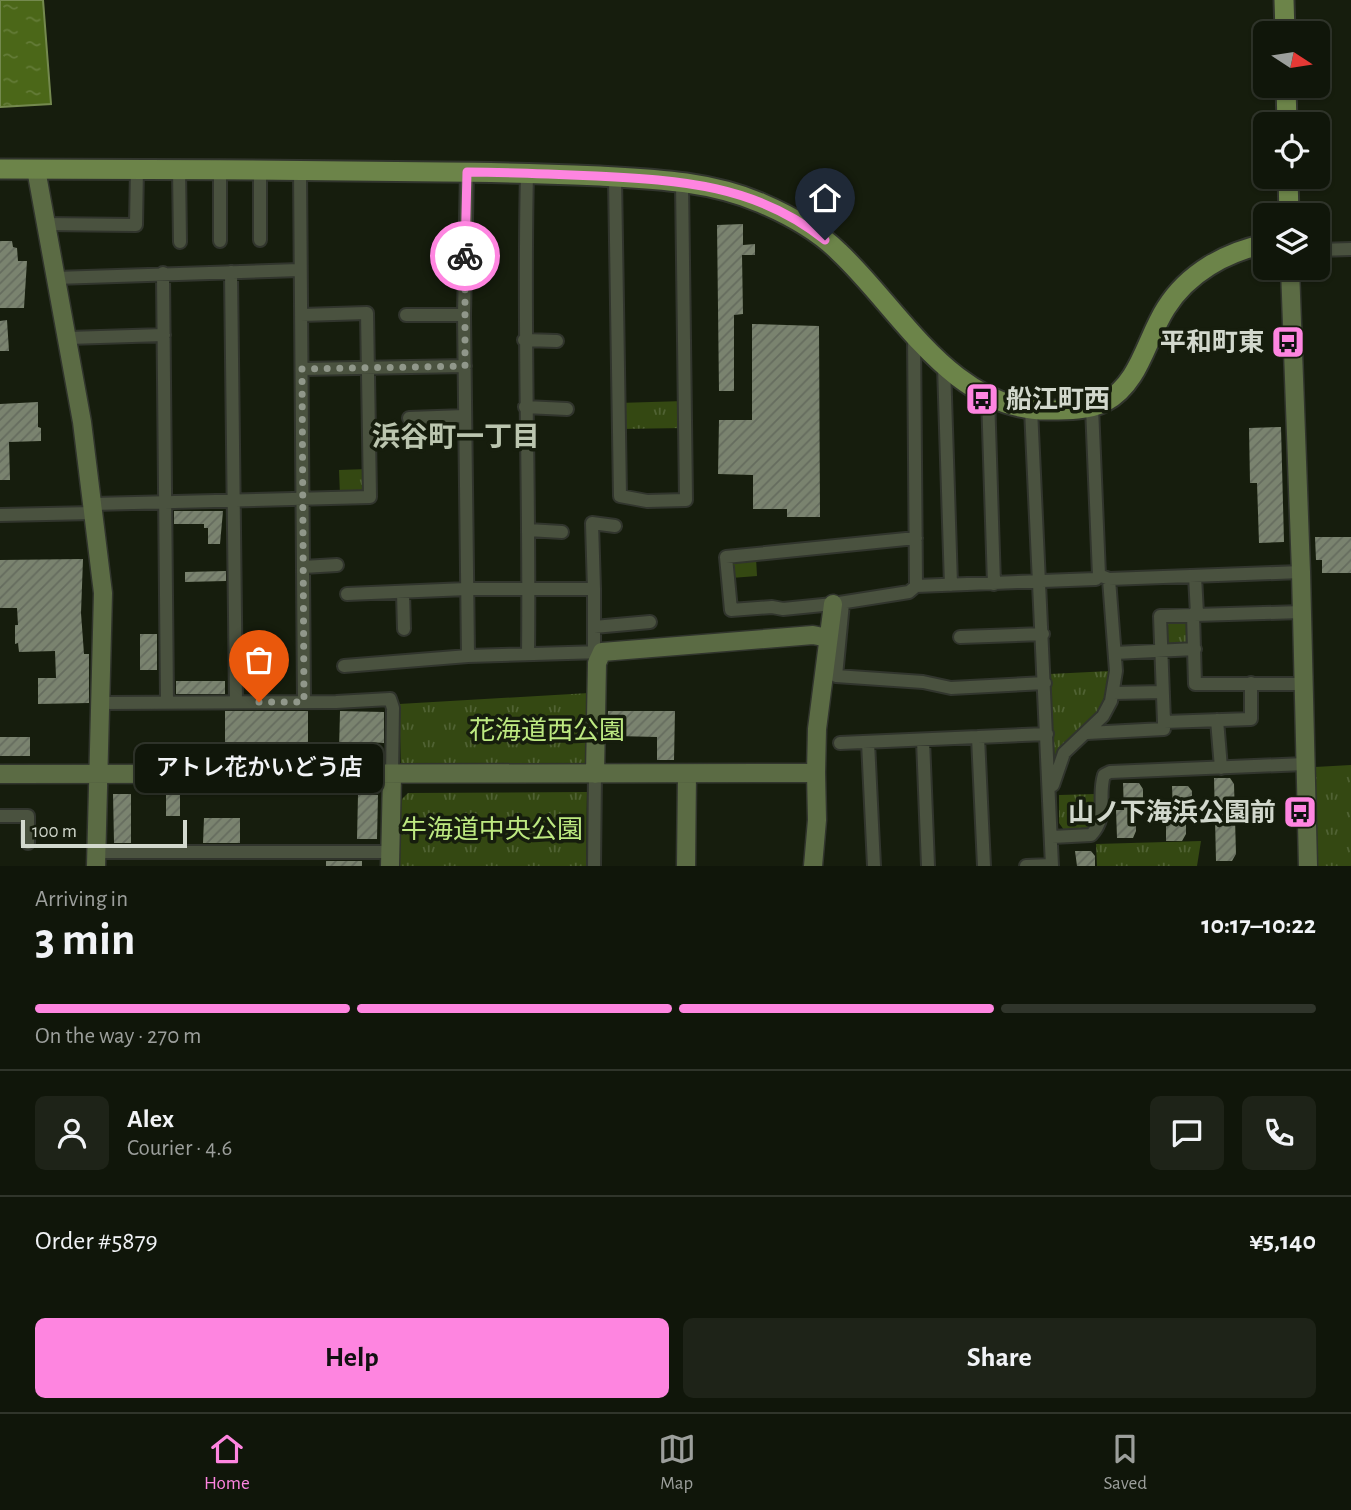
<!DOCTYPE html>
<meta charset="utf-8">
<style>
:root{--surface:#10160a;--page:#1e2318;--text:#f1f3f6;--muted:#9c9f9c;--line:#30352b;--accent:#fe85e0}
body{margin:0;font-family:"Alegreya Sans","Noto Sans JP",sans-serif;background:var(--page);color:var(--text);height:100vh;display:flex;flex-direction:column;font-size:26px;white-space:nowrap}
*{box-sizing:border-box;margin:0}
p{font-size:23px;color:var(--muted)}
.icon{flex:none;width:38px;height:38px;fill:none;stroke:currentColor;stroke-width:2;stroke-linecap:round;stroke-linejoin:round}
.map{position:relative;height:866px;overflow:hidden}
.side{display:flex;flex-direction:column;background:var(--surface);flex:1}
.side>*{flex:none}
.needle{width:46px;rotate:102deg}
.fabs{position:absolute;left:1253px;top:21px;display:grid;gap:14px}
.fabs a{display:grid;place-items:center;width:77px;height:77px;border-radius:10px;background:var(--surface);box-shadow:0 2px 5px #0004,0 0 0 2px var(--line);font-size:35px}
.scale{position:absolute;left:21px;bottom:18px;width:166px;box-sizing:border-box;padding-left:7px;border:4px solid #d2d8cd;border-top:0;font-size:19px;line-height:24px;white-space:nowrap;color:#d2d8cd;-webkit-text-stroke:5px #161d0d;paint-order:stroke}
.pin{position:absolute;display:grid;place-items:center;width:60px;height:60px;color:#fff;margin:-72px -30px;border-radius:50% 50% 50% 0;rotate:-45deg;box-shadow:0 0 7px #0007}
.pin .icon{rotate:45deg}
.courier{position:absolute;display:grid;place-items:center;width:70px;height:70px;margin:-35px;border:5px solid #fe85e0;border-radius:50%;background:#fff;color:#222;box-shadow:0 2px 9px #0007}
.bubble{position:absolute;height:49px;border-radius:10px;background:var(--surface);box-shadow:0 2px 5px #0004,0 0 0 2px var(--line);font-size:23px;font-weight:600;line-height:49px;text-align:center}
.head em{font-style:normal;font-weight:600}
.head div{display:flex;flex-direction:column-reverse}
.head{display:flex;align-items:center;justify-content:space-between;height:119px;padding:0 35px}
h1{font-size:46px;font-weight:600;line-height:52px}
.bar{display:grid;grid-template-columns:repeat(4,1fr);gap:10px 7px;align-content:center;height:84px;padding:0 35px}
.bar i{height:9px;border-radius:5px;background:var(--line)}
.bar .current{background:var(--accent)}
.bar p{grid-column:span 4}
.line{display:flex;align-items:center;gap:18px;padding:0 35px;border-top:2px solid var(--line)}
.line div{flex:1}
.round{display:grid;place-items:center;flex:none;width:74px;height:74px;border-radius:10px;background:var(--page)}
.button{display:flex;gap:14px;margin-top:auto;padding:14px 35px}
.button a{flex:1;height:80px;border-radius:10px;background:var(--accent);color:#111;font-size:28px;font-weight:600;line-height:80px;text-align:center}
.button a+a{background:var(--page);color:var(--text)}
.menu{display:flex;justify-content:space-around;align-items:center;height:98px;border-top:2px solid var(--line);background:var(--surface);font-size:19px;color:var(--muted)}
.menu a{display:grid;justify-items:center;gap:4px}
.menu .current{color:var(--accent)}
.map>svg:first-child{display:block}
</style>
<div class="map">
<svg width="1351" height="866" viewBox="0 0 1351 866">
<defs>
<pattern id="park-tufts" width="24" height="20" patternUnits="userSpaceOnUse" patternTransform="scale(1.75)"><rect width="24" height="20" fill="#344812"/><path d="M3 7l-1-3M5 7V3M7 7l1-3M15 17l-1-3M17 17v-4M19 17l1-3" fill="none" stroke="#506233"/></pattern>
<pattern id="water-ripples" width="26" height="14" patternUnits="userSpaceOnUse" patternTransform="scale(1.75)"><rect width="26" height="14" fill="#4b6718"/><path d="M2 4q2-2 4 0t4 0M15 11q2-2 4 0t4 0" fill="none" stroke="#647c38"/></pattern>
<pattern id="building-hatch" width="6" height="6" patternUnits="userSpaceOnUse" patternTransform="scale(1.75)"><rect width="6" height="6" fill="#7a836f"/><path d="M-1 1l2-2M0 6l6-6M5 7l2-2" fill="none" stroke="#656c5e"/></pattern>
</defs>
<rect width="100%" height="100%" fill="#161d0d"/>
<path fill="url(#park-tufts)" d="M685 401V428L619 429 618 403Z
M368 469V494L340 495 339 470Z
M756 558 757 576 731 578 729 560Z
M1193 614 1195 649 1161 651 1160 616Z
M1110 671C1107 712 1079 738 1055 768L1050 674Z
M589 693 587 765 401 766 399 704Z
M1351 765V866H1317L1315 767Z
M587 792 586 866H398L400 801 408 793Z
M1095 794 1096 821 1090 830H1064L1059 823V795Z
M1201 841 1197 866H1097L1096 844Z"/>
<path fill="url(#water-ripples)" stroke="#74894e" stroke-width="2" d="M0 0H43L51 104 0 107Z"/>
<path fill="url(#building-hatch)" d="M743 224V245L755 244V255H742L743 314 734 315V391H719L717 225Z
M0 241H12L13 247 17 248 18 261H27L24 308H0Z
M7 320 9 351H0V321Z
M752 324 819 326 820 517H787V509H753V475L718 474 719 420H752Z
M38 402V427L41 428V441L9 442 10 480H0V404Z
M1281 427 1284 542 1259 543 1257 483H1250L1249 428Z
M174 511H223L220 544H208V528H204V524H174Z
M1315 537H1351V573H1322V560H1316Z
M83 559 81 613 84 654H89V703L38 704V678H56L55 651 19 652 18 643 15 644V625H18L17 608H0V560Z
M226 571V581L185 582V572Z
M140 634H157V670H140Z
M176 681H225V694H176Z
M225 711H308V759L225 758Z
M340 711 384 712V743L368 742V746L350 745V750H339Z
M608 711H675L674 760H657V737L616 736 617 729H607Z
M0 737H30V756H0Z
M1214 778H1230L1234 784 1236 854 1232 861H1216Z
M1123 783H1139L1143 789V803L1140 810H1136V831L1133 838H1117L1116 810H1124Z
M1172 786H1188L1192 791V806L1189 813H1186V834L1182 841H1166V814L1173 813Z
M166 789H180V816H166Z
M113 794H131V843H114Z
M358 795H378L377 839H357Z
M204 818H240V843H203Z
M1075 851H1091L1095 856V866H1077Z
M326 861H362V866H326Z"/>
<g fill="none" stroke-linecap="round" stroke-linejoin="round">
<defs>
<path id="street" d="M179 168 180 242
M220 169V241
M260 169V240
M300 170 304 702
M467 172 464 315 468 656
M527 173C523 333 530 494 528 654
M615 177 620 496 647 501 686 500 682 181
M44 224 136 225 137 168
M1318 250 1351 249
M231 272 236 702
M163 273 167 702
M55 278 299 270
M406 315H464
M914 334 916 586
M68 338 164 335
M524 340 557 341
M944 366 951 585
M302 369 465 366
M988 396 994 584
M525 407 567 409
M1092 407 1099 575
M1031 409 1052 866
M409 418 465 416
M93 504 370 497 367 313 301 315
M0 515 94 513
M528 530 562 532
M916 538 726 557 731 610 772 607 783 609 833 604 909 592 916 586 1096 579 1099 575 1109 579 1301 572
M303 567 337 565
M1195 576 1197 614
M594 589 592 523 615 526
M403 592 404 629
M347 594 467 589H594V653
M843 603 836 676 923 682 951 688 1045 683
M1193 614 1195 684H1304
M594 627 650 622
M960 637 1043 634
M1115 653 1195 649
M344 666 468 656 602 652
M1113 693 1163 692
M100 703 336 702 390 699 393 708 392 775
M1217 720 1221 768
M1164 722 1160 616 1302 612
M1087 733 1164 729V722L1251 719V683
M978 737 984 866
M923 740 928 866
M868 742 874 866
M840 743 1047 734
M1053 785 1064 753 1103 716 1111 701 1116 671 1109 579
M0 816H28V843
M1052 837 1091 835C1109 816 1097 798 1104 775L1110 772 1305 764
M97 852H390
M594 866 595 774
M1026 866 1052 865"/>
<path id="secondary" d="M36 169 82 422 103 593 96 866
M1290 268 1301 572 1308 866
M0 774 816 773 817 729 833 604
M595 774 597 663 602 652 813 635 828 638
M390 866 392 775
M686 866 687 774
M813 866 817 820 816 773"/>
<path id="primary" d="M1284 0 1285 33
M1286 86 1287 124
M0 169C148 169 295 170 443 172 495 172 548 174 600 176 655 179 710 181 761 203 789 215 817 230 839 252 901 310 952 411 1049 410 1067 410 1089 410 1105 402 1140 383 1146 339 1166 308 1188 273 1226 252 1265 244
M1288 177 1289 215"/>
</defs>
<use href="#street" stroke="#31352d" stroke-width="16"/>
<use href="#secondary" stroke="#31352d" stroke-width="21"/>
<use href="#primary" stroke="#31352d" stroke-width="23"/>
<use href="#street" stroke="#4a523f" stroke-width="12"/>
<use href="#secondary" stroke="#5b6b44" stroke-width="18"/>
<use href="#primary" stroke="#6c8449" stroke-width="19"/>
</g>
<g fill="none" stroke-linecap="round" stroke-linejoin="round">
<path stroke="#90978a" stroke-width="7" stroke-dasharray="0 12.6" d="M259 702H304L302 369 465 366V256"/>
<path stroke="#fe85e0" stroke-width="9" d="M465 256 467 172C510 172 553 174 596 176 680 180 757 185 825 240"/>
</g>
<defs>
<symbol id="bus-square" viewBox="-11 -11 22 22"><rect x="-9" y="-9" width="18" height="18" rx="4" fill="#fe85e0" stroke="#161d0d"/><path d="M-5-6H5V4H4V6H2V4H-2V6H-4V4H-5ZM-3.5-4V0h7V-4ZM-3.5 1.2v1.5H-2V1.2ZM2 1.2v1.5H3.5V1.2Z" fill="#111"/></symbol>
</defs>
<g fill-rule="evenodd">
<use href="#bus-square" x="1269" y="323" width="38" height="38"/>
<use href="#bus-square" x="963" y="380" width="38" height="38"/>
<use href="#bus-square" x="1281" y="793" width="38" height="38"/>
</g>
<g text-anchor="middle" stroke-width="7" stroke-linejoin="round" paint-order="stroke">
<g font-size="26" font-weight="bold" fill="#d2d8cd" stroke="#161d0d" text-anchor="end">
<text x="1264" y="351">平和町東</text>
<text x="1006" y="408" text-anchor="start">船江町西</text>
<text x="1276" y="821">山ノ下海浜公園前</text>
</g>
<g font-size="26" fill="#bde981" stroke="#161d0d">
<text x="547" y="739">花海道西公園</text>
<text x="492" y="838">牛海道中央公園</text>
</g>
<g font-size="28" font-weight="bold" fill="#bbc5af" stroke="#161d0d">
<text x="456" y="446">浜谷町一丁目</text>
</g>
</g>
</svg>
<div class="fabs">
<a><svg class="needle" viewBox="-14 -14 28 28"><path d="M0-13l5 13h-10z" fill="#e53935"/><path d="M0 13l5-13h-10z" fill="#9c9f9c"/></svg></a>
<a><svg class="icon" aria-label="locate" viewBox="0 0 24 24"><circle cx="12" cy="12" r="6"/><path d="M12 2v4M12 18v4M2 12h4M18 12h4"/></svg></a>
<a><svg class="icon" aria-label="layers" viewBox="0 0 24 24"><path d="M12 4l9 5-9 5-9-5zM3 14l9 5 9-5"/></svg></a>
</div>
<div class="scale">100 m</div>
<div class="pin" style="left:259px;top:702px;background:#ea580c"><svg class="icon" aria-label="bag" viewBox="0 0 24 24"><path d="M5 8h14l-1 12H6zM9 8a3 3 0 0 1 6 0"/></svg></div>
<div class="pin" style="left:825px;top:240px;background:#1f2937"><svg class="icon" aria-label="home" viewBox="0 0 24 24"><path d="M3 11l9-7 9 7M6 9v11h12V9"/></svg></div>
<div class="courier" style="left:465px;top:256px"><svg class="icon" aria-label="bike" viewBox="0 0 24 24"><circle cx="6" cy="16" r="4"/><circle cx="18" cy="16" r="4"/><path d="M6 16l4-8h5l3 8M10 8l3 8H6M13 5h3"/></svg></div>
<div class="bubble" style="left:135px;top:744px;width:248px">アトレ花かいどう店</div>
</div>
<section class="side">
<div class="head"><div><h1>3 min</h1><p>Arriving in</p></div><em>10:17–10:22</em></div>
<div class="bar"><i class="current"></i><i class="current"></i><i class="current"></i><i></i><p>On the way · 270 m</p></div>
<div class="line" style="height:126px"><a class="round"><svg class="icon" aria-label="person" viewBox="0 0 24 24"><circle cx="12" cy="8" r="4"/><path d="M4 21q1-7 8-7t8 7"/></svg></a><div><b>Alex</b><p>Courier · 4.6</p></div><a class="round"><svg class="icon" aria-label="chat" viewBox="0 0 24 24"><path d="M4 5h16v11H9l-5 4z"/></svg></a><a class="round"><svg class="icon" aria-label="phone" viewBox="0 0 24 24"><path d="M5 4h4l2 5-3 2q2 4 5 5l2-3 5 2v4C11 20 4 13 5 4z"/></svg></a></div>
<div class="line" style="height:91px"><div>Order #5879</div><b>¥5,140</b></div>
<div class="button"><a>Help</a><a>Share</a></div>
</section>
<nav class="menu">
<a class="current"><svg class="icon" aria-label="home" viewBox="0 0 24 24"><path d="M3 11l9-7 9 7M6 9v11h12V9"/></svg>Home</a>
<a><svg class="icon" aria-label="map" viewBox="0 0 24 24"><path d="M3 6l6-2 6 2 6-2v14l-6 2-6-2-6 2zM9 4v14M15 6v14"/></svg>Map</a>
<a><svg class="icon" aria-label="saved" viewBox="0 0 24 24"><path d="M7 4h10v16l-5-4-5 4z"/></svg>Saved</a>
</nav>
